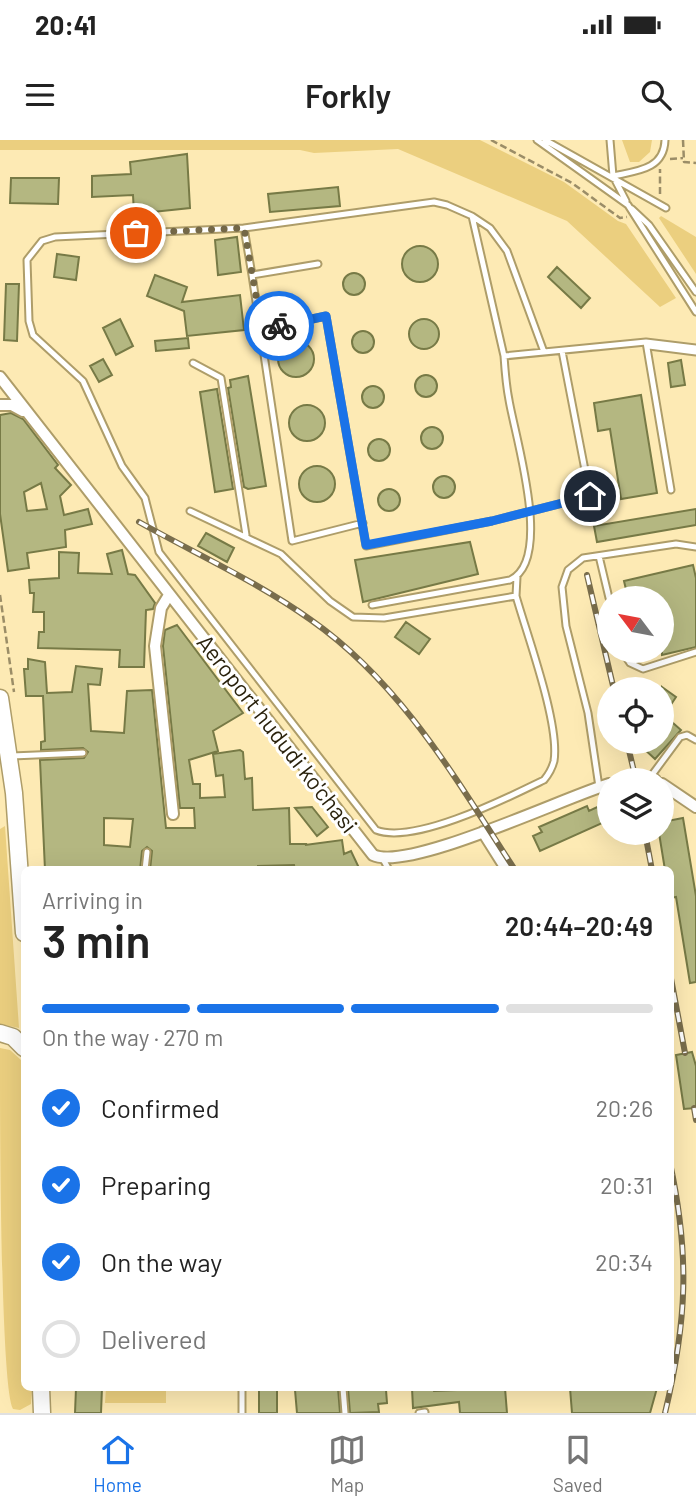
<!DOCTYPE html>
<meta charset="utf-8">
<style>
:root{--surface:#fff;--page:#f6f6f6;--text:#222;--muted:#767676;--line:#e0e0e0;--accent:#1a73e8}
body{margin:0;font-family:Barlow,sans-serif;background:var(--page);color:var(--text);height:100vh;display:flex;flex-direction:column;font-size:26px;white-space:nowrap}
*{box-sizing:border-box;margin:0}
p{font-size:23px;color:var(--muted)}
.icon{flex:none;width:38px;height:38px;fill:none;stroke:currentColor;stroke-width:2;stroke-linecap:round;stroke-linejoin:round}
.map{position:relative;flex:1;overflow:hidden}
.panel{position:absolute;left:21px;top:726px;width:653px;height:525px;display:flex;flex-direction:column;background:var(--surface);border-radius:10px;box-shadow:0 7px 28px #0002}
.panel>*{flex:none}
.needle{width:46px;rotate:302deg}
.fabs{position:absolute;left:597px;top:446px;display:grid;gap:14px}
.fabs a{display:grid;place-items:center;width:77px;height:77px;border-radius:50%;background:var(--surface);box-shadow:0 7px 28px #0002;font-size:35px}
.pin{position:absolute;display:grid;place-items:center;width:60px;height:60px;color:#fff;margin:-30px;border:4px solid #fff;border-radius:50%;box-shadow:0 2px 7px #0007}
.courier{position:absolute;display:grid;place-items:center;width:70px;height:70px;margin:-35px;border:5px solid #1a73e8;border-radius:50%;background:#fff;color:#222;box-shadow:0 2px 9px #0007}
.head em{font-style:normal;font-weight:600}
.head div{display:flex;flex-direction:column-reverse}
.head{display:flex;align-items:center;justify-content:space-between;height:119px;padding:0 21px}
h1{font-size:46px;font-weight:600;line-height:52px}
.bar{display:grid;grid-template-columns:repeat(4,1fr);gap:10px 7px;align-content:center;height:84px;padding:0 21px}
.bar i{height:9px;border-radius:5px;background:var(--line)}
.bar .active{background:var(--accent)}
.bar p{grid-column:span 4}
ol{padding:0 21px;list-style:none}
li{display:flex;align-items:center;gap:21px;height:77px}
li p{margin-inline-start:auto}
li .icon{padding:7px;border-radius:50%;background:var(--accent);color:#fff;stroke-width:4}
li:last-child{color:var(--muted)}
li i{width:38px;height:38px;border:4px solid var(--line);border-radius:50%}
.status{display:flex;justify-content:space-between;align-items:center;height:49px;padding:0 35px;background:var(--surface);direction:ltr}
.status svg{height:19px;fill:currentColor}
header{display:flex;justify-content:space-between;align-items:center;height:91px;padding:0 21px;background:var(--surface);font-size:32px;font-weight:600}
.dock{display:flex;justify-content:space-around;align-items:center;height:98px;border-top:2px solid var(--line);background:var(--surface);font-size:19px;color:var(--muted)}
.dock a{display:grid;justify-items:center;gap:4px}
.dock .active{color:var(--accent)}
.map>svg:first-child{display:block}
</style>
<div class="status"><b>20:41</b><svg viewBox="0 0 49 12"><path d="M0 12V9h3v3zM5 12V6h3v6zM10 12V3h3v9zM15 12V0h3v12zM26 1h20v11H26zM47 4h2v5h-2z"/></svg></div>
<header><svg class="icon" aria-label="menu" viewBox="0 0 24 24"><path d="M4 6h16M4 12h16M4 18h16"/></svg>Forkly<svg class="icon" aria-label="search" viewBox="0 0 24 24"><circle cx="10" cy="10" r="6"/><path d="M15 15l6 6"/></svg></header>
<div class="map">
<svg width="696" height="1273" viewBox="0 0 696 1273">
<rect width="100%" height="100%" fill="#fdeab4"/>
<path fill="#ebcf7f" d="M0 0H480L564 42 618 81 626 84 676 158 660 167 567 81 398 9 314 13 300 10H0Z
M622 0H652L650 12 639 22H630Z
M661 76 696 97V134L659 78Z
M5 686 19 888 0 884V689Z
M0 908 10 910 21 920 24 1029V1248H32L31 1264 20 1270 13 1269C0 1247 0 956 0 908Z
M106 1248H166V1263H105Z"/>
<path fill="#b4b781" stroke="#777a46" stroke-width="2" fill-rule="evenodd" d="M187 14 190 68 134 74 133 55 92 57V36L131 34 130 22Z
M11 38H59L58 64 10 63Z
M338 47 340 66 270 72 268 54Z
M237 97 241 132 218 135 215 100Z
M402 124a18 18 0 1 1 36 0a18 18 0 1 1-36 0Z
M57 114 79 117 76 140 54 137Z
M557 127 590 158 581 168 548 137Z
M343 144a11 11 0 1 1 22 0a11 11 0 1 1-22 0Z
M155 135 187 147 182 162 240 155 244 190 187 196 184 171 147 156Z
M6 144H19L17 201 4 200Z
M120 179 133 206 116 215 103 188Z
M409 194a15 15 0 1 1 30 0a15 15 0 1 1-30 0Z
M352 202a11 11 0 1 1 22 0a11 11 0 1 1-22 0Z
M188 198 189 208 156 211 155 201Z
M278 219a18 18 0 1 1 36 0a18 18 0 1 1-36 0Z
M103 219 112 235 99 242 90 226Z
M681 220 685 245 671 247 668 223Z
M415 246a11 11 0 1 1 22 0a11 11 0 1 1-22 0Z
M248 236 266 346 248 349 244 347 228 248 231 247 230 240Z
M362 257a11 11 0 1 1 22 0a11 11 0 1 1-22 0Z
M217 249 233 349 215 352 200 252Z
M641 255 657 353 621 359 610 289 598 291 594 263Z
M289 283a18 18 0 1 1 36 0a18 18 0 1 1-36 0Z
M11 273 23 279 58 325 55 328 71 345 60 356 64 375 88 369 92 384 65 390 66 407 27 413 29 428 8 431 0 374V275ZM41 343 47 369 27 371 24 352Z
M421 298a11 11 0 1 1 22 0a11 11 0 1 1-22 0Z
M368 310a11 11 0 1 1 22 0a11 11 0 1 1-22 0Z
M299 344a18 18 0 1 1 36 0a18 18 0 1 1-36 0Z
M433 347a11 11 0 1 1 22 0a11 11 0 1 1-22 0Z
M378 360a11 11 0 1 1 22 0a11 11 0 1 1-22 0Z
M696 369V385L597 402 594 386Z
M206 393 234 408 227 422 198 406Z
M470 402 478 434 363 462 355 420Z
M122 410 128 434 135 435 155 463 153 469 146 470 144 527H119L120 510 38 508 39 492H44V472H33L34 453H30L29 440 59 438V412L79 413 78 433 112 434 107 414Z
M693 425 696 438V507L662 515V458H628L624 441Z
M406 482 430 499 419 514 395 497Z
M177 485 243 573 213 591 218 611 189 620 193 644H200V658L225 657 223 635 216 636 213 614 240 610 243 612 245 639 252 638 253 670 289 668 290 704H307L305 705 342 700 344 714 351 711 360 730H295L294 725 258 726V730H150L152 711 147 707 142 711 140 730H45L40 620 84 618 88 612 83 608 41 610V602L45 601 43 556H26L24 529H28V519L45 522 47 553 72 552 76 526 102 529 100 545 88 544 91 591 124 593 127 551 152 550 166 688H195L194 668H180L163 506 165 490ZM104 678 133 679 130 707 104 705Z
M662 547 676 557 664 575 681 590 655 619 643 608 648 602H662Z
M606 663 609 680 540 711 533 696 542 692 539 687 587 666 589 671Z
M312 667 328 687 317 696 295 668Z
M683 678 696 756V842L690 843 676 757 670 758V730H665L659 693 662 682Z
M692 912 696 926V968L684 969 676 915Z
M76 1248H102L101 1273H75Z
M259 1248H277V1273H259Z
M327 1248H338L340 1273H297L295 1250Z
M348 1248 386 1250 387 1263 378 1264 379 1272 350 1273Z
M412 1248H433L434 1251 505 1248 507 1273H460L459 1262 413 1268Z
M570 1248H657L650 1273H572Z"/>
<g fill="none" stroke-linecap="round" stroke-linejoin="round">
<defs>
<path id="lane" d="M537 0 628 65 696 172
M545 0 666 68
M610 0 613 36 626 61
M613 36C636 31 664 30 665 0
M632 69 649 85 696 152
M472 76 504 216
M244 88 252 135 318 124
M252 135 292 401 363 383
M262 190 326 176 366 406 492 381 590 356 562 211
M646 202 696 208
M649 206 696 212
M193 223 221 238 246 395
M190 371 281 414 330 461 353 477 384 478 516 456
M599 416 609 458
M517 437 516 456C527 495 560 584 554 621 552 629 549 634 544 640 507 658 414 705 376 690L159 412 145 358 122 326 83 241 33 195 29 181 27 120 42 101 55 97 244 88 434 62 447 65 472 76 490 88 507 111 544 212
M372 465 510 440C554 420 515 297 509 260 506 245 505 231 504 216L646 202 671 350
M622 511 630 523 643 529 696 512
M12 616 83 613
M649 639 680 597 687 595 696 600
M599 647 588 573 566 486 562 447 568 430 583 418 676 404 696 407
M383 719 389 730
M145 730 147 712
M343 1248 345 1273
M242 1273V1248
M419 1273 425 1272"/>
<path id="street" d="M0 237 373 715C408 732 565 657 609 644
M0 265H12L23 271
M169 455 161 468 155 506 173 674
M621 640H655
M662 644 696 667
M483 692 507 730"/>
<path id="primary" d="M0 558 14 653 24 793
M0 893 13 897 24 908
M41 1248 42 1273"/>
</defs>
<use href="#lane" stroke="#ae9d69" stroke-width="9"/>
<use href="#street" stroke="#ae9d69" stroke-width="14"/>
<use href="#primary" stroke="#ae9d69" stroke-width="19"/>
<path stroke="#9b8d67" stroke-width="2.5" stroke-dasharray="7 3.5" stroke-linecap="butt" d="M491 0 572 43 620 78 627 77
M683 0 684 22 696 23
M670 19 683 18
M660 54V29
M0 455 14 552"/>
<use href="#lane" stroke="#fff" stroke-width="5"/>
<use href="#street" stroke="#fff" stroke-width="10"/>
<use href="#primary" stroke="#fff" stroke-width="16"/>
<defs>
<path id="rail" d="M139 382C196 414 258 442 311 480 401 543 456 639 515 730
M587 435 614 550
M627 602 636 640
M645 693 652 730
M670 833 685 913
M694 968 696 980
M665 1273C687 1181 690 1116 670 1023"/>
</defs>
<use href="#rail" stroke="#796d4c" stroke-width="6"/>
<use href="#rail" stroke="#fff" stroke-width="3.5" stroke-dasharray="10" stroke-linecap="butt"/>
</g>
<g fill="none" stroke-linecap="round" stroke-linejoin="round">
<path stroke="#746847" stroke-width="7" stroke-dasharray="0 12.6" d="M136 93 244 88 262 190 279 186"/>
<path stroke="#1a73e8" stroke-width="9" d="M279 186 326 176 366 405 492 381 590 356"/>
</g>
<g text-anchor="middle" stroke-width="6" stroke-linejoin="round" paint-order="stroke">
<g font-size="23" fill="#2a220d" stroke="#fff">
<text transform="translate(277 594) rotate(52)" y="8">Aeroport hududi ko'chasi</text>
</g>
</g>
</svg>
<div class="fabs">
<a><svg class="needle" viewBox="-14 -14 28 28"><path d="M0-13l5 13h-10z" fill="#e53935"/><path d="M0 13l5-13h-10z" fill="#767676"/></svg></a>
<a><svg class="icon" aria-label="locate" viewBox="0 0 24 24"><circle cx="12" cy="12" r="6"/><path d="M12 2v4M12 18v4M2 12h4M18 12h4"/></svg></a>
<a><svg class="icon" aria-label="layers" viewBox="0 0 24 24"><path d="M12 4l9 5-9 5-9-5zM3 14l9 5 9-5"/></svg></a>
</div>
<div class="pin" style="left:136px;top:93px;background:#ea580c"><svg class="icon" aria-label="bag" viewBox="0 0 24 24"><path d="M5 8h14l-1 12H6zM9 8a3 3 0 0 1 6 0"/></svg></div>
<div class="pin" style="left:590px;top:356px;background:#1f2937"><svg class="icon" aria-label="home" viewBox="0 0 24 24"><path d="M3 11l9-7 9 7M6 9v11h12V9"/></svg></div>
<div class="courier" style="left:279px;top:186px"><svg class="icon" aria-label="bike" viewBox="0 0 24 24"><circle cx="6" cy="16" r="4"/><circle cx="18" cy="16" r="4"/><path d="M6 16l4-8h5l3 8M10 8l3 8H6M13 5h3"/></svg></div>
<section class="panel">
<div class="head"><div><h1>3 min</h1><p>Arriving in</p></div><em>20:44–20:49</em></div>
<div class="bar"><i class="active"></i><i class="active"></i><i class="active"></i><i></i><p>On the way · 270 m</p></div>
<ol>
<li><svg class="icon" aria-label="check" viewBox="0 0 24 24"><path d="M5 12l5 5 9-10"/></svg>Confirmed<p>20:26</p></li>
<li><svg class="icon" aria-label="check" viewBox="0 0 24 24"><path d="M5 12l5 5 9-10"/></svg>Preparing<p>20:31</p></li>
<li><svg class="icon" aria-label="check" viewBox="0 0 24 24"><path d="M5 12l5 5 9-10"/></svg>On the way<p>20:34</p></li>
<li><i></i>Delivered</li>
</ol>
</section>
</div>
<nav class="dock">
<a class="active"><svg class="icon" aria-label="home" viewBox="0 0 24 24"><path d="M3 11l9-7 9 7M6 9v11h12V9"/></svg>Home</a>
<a><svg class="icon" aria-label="map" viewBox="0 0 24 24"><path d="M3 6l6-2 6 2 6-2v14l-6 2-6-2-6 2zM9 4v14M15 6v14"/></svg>Map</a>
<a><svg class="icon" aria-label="saved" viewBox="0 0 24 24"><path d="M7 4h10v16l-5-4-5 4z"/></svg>Saved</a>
</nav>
